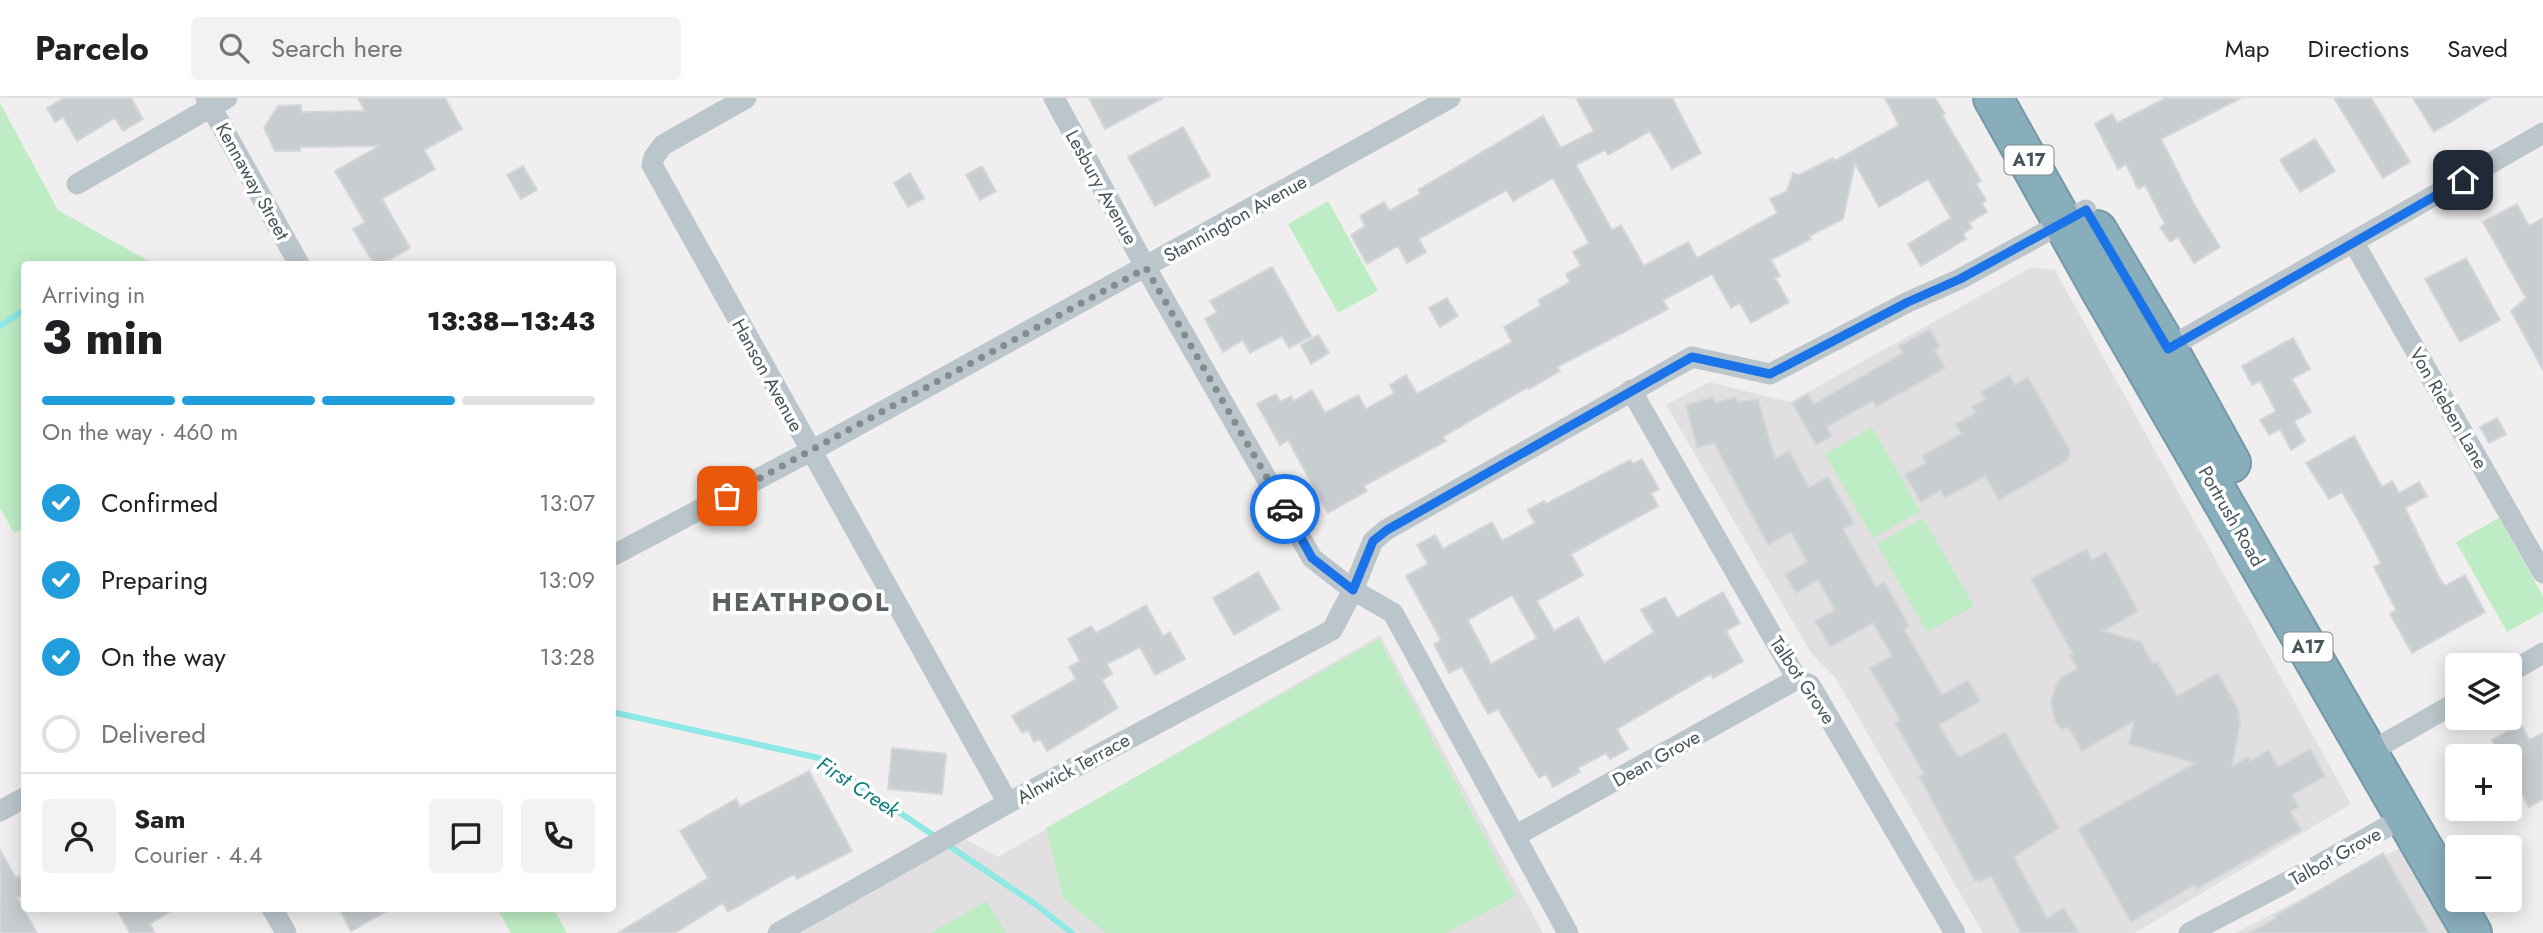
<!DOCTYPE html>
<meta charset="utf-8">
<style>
:root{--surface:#fff;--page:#f2f2f2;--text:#202124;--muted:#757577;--line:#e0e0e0;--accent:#209dda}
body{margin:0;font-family:Jost,sans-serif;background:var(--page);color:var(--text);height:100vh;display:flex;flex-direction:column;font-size:26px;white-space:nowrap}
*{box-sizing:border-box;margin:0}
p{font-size:23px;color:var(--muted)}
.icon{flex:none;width:38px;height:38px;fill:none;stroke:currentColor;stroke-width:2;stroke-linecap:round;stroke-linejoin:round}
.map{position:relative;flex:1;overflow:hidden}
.drawer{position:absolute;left:21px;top:163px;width:595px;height:651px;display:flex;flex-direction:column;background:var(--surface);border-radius:7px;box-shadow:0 4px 18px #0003}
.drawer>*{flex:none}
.tools{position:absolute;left:2445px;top:555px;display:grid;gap:14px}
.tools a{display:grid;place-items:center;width:77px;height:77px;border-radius:7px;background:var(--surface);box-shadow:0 4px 18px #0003;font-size:35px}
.pin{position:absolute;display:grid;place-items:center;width:60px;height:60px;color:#fff;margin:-30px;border-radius:14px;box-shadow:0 4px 10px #0006}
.courier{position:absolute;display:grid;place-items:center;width:70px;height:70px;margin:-35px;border:5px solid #1a73e8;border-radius:50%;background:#fff;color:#222;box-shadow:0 2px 9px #0007}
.headline em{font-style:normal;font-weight:800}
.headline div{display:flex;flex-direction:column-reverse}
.headline{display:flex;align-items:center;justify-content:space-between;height:119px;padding:0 21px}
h1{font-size:46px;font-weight:800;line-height:52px}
.bar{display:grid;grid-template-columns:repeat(4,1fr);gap:10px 7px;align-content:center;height:84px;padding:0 21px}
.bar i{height:9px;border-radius:5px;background:var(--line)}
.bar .active{background:var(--accent)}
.bar p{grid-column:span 4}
.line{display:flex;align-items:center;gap:18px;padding:0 21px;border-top:2px solid var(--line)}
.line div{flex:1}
.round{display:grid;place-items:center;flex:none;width:74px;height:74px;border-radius:7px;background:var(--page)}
ol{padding:0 21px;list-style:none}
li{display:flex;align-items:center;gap:21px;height:77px}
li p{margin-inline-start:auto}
li .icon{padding:7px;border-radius:50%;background:var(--accent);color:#fff;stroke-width:4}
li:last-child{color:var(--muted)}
li i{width:38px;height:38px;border:4px solid var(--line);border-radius:50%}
header{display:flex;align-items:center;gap:42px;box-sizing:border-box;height:98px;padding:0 35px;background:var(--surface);border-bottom:2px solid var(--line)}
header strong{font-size:33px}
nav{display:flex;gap:38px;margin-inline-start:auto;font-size:24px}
.search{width:490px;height:63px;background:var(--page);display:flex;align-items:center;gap:18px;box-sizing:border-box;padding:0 24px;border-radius:7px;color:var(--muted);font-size:26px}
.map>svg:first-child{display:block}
</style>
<header>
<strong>Parcelo</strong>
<div class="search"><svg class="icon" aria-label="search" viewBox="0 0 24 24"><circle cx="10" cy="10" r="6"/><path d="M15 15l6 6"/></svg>Search here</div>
<nav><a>Map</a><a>Directions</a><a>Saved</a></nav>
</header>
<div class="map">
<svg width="2543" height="835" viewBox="0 0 2543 835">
<rect width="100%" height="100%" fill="#f1eeef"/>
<path fill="#e2dfe0" d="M2032 169 2055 172 2351 706 2135 835H1983L1836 581 1811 555 1666 307 1709 284 1790 304Z
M1380 537 1543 835H778L954 735 998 759Z
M2404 748 2452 835H2235Z"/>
<path fill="#beedc5" d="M0 5 58 112 154 166H24V430L14 435 0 410Z
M1328 103 1378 193 1338 215 1288 126Z
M1872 329 1920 413 1873 440 1825 356Z
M1923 420 1974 508 1927 534 1877 446Z
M2499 420 2543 498V514L2507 534 2456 444Z
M1379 541 1516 798 1446 835H1106L1063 800 1046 730Z
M987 803 1006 835H930Z
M497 810H553L567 835H511Z"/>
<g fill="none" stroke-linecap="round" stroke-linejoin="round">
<path stroke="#8de8e6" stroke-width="6" d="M0 228 24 212
M612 614 819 660 1035 806 1072 835"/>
</g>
<path fill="#c8cdd0" stroke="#d3d6da" stroke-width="2" fill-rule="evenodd" d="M64 0H131L143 21 123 33 115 20 77 43 63 19 55 24 47 10Z
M358 0H445L462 31 424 52 435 71 382 101 410 150 382 166H374L353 131 365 124 335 73 379 48 300 49V53H275L264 30 278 8 301 7V14L365 13Z
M1089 0H1163L1105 31Z
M1576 0H1672L1701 55 1672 71 1650 33 1608 57 1605 52 1576 67 1612 132 1621 127 1644 168 1688 144 1697 160 1777 115 1770 101 1787 93 1793 75 1799 77 1833 60 1834 63 1899 27 1885 0H1935L1945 16 1942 17 1981 83 1976 86 1986 102 1982 105 1987 114 1969 125 1972 130 1963 136 1966 141 1921 168 1908 146 1951 120 1928 81 1879 109 1855 65 1843 121 1809 138 1811 141 1771 162 1780 178 1775 180 1789 204 1751 225 1740 205 1731 210 1712 176 1663 202 1668 211 1557 269 1560 273 1529 291 1528 289 1443 339 1446 343 1364 388 1367 393 1328 415 1288 342 1280 347 1257 306 1276 296 1280 304 1291 298 1294 303 1312 292 1325 315 1358 297 1366 311 1394 295 1390 287 1406 277 1417 296 1512 244 1504 229 1541 207 1538 202 1570 184 1566 176 1581 168 1573 154 1589 145 1553 80 1513 103 1507 92 1419 141 1426 154 1407 165 1398 148 1367 166 1351 137 1365 128 1360 118 1384 104 1389 113 1420 96 1418 92 1543 18 1561 50 1594 33Z
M2166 0H2241L2161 41 2195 108 2220 149 2194 165 2178 139 2170 144 2160 129 2165 126 2145 87 2138 91 2126 66 2118 71 2095 26 2112 16 2117 25Z
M2334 0H2371L2410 64 2383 80Z
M2413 0H2490L2434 34Z
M1183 29 1210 78 1155 108 1128 59Z
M2315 41 2335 73 2300 94 2280 62Z
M523 68 537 92 521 101 507 77Z
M982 68 996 93 980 102 966 77Z
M910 75 924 100 908 109 894 85Z
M2517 106 2529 128 2543 120V272L2511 213 2526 200 2483 124Z
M2466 160 2500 222 2460 244 2425 181Z
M1272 169 1311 238 1289 250 1282 238 1250 255 1243 242 1223 254 1205 221 1217 214 1210 203Z
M1447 200 1458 218 1440 229 1429 210Z
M1930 231 1940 249 1935 252 1945 270 1876 309 1873 303 1827 329 1832 338 1816 347 1792 305 1808 296 1814 306 1903 255 1899 248Z
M1318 237 1329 255 1311 266 1301 247Z
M2293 240 2310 271 2292 281 2311 314 2294 323 2305 343 2291 352 2280 331 2269 337 2260 322 2276 313 2260 283 2252 287 2242 268Z
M2010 277 2015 287 2028 279 2070 353 2068 362 1999 402 1985 378 1945 400 1941 392 1921 404 1905 377 1926 365 1922 358 1961 336 1955 326 1976 315 1972 309 1985 301 1981 294Z
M1713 299 1715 305 1735 299 1738 304 1758 301 1775 361 1789 353 1809 389 1828 379 1854 425 1843 431 1876 489 1884 484 1909 528 1904 531 1942 597 1968 582 1980 603 1939 627 1957 657 1960 659 2005 634 2059 730 2014 759 2047 820 2064 810 2079 835H2021L1991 778 1979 784 1977 781 1975 783 1919 678 1924 676 1895 625 1900 622 1870 570 1892 558 1873 525 1830 549 1815 523 1835 512 1818 482 1796 495 1785 476 1807 464 1791 434 1768 447 1714 345 1697 350 1686 307Z
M2497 320 2506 336 2489 345 2480 329Z
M2354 338 2382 389 2392 383 2399 395 2419 384 2427 398 2405 410 2440 481 2445 488 2465 477 2485 514 2412 555 2390 516 2396 512 2374 469 2381 465 2361 427 2342 394 2329 401 2306 365Z
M1642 361 1659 391 1651 395 1658 408 1571 456 1583 477 1537 503 1554 533 1578 519 1604 565 1654 534 1641 512 1665 499 1677 520 1723 494 1740 525 1726 533 1743 563 1713 580 1711 576 1617 631 1628 651 1610 661 1606 655 1578 670 1580 674 1553 689 1546 676 1539 680 1498 611 1488 616 1462 569 1449 575 1434 546 1441 542 1406 478 1428 466 1417 447 1435 437 1443 451 1492 424 1502 443 1535 425 1528 412 1544 403 1546 406 1630 362 1633 366ZM1512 497 1537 540 1491 566 1468 522Z
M2086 451 2092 462 2106 454 2138 513 2103 533 2141 544 2153 566 2157 564 2177 598 2218 575 2238 611 2240 626 2232 669 2248 659 2250 663 2269 652 2278 669 2310 651 2325 678 2292 697 2299 709 2291 714 2301 732 2196 791 2194 787 2131 824 2078 731 2195 665 2129 646 2134 623 2082 653 2068 629 2062 632 2055 623 2051 603 2056 587 2062 579 2077 571 2070 557 2073 556 2031 481Z
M1258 474 1280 511 1234 537 1213 500Z
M1146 507 1163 538 1170 534 1185 561 1155 577 1140 549 1107 566 1112 576 1102 582 1118 610 1047 653 1040 641 1034 644 1028 632 1022 635 1012 618 1076 581 1069 569 1080 563 1068 541 1091 528 1096 535Z
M2521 626 2529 642 2543 635V701L2529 709 2519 690 2510 696V658H2500L2492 642Z
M892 650 946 656 942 696 888 691Z
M809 673 852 753 797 781 794 776 728 814 723 805 675 835H618L708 780 680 733 736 701 740 709Z
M0 752 16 780 19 778 24 788V796L17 800 37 835H0Z
M2383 755 2429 835H2249L2276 820 2275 818Z
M116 810H176L150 826 155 835H130Z
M339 810H392L351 833Z"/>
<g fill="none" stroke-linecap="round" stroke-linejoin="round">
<defs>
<path id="highway" d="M1993 0 2100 191 2472 835
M2097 132 2168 251 2231 365"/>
</defs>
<use href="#highway" stroke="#7398a7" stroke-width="42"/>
<path stroke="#bac6cb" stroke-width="21" d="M206 0 299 166
M746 0 663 47 654 59 652 67 1008 705
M1054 0 1146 170 1312 460 1353 492 1393 515 1568 835
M77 86 227 0
M2354 145 2543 475
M2159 255 2543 35
M1631 292 1797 581 1810 587 1955 835
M612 458 822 347 1450 0
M2510 574 2543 555
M2387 644 2457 604
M0 713 24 700
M1515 738 1797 581
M272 810 286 835
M778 835 1008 705 1332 532 1353 492 1373 443 1386 432 1692 259 1770 276 1908 204 1960 181 2086 112
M2189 835 2312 771 2406 718"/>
<use href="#highway" stroke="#88adbb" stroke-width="38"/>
</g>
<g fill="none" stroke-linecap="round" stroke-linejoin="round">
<path stroke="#828b8f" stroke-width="7" stroke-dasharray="0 12.6" d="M727 398 1146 170 1285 411"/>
<path stroke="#1a73e8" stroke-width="9" d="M1285 411 1312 460 1353 492 1373 443 1387 432 1692 259 1770 276 1908 204 1960 181 2086 112 2168 251 2463 82"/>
</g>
<g text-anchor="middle" stroke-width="7" stroke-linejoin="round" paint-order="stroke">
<g fill="#fff" stroke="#7e898c" stroke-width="2">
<rect x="2004.5" y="47.5" width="49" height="29" rx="5"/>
<rect x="2283.5" y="534.5" width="49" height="29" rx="5"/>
</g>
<g font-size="18" font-weight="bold" fill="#47565b">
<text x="2029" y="68">A17</text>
<text x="2308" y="555">A17</text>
</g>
<g font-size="19" fill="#47565b" stroke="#fff">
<text transform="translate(253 83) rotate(61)" y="7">Kennaway Street</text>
<text transform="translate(1102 89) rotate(61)" y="7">Lesbury Avenue</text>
<text transform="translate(1235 120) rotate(-29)" y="7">Stannington Avenue</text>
<text transform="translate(768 277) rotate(61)" y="7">Hanson Avenue</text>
<text transform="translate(2449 310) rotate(60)" y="7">Von Rieben Lane</text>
<text transform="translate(2232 418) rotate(60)" y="7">Portrush Road</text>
<text transform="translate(1803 582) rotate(56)" y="7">Talbot Grove</text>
<text transform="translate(1656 660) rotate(-29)" y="7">Dean Grove</text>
<text transform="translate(1073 670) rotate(-29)" y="7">Alnwick Terrace</text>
<text transform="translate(2335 758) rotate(-29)" y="7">Talbot Grove</text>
</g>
<g font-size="21" font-style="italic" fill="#117f7c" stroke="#fff">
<text transform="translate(858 689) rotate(33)" y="7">First Creek</text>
</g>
<g font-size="26" font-weight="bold" letter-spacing="2" fill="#5b6163" stroke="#fff">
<text x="801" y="513">HEATHPOOL</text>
</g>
</g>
</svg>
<div class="tools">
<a><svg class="icon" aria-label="layers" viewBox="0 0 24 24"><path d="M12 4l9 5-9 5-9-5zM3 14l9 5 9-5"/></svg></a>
<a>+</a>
<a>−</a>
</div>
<div class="pin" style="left:727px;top:398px;background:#ea580c"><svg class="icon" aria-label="bag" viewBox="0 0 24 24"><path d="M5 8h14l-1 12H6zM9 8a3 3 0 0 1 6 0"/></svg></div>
<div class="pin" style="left:2463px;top:82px;background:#1f2937"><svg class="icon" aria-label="home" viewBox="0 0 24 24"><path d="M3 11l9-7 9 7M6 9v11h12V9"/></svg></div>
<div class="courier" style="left:1285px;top:411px"><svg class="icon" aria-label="car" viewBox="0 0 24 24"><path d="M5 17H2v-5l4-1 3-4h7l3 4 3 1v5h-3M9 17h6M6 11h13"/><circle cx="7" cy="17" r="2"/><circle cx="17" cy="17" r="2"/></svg></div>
<section class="drawer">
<div class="headline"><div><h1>3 min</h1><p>Arriving in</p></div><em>13:38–13:43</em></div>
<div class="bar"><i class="active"></i><i class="active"></i><i class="active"></i><i></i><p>On the way · 460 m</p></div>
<ol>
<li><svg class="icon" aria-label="check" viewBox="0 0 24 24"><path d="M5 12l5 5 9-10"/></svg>Confirmed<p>13:07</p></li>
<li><svg class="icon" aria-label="check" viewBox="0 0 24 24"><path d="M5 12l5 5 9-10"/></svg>Preparing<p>13:09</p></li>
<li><svg class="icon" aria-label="check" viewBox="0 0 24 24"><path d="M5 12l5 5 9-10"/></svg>On the way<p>13:28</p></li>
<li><i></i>Delivered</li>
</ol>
<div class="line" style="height:126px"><a class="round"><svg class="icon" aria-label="person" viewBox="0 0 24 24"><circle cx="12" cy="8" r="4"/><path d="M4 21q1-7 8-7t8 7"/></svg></a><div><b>Sam</b><p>Courier · 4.4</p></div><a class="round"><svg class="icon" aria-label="chat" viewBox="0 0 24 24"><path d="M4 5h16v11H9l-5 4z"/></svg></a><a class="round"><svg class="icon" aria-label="phone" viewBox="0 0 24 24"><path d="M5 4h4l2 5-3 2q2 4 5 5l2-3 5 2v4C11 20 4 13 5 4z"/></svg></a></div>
</section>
</div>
